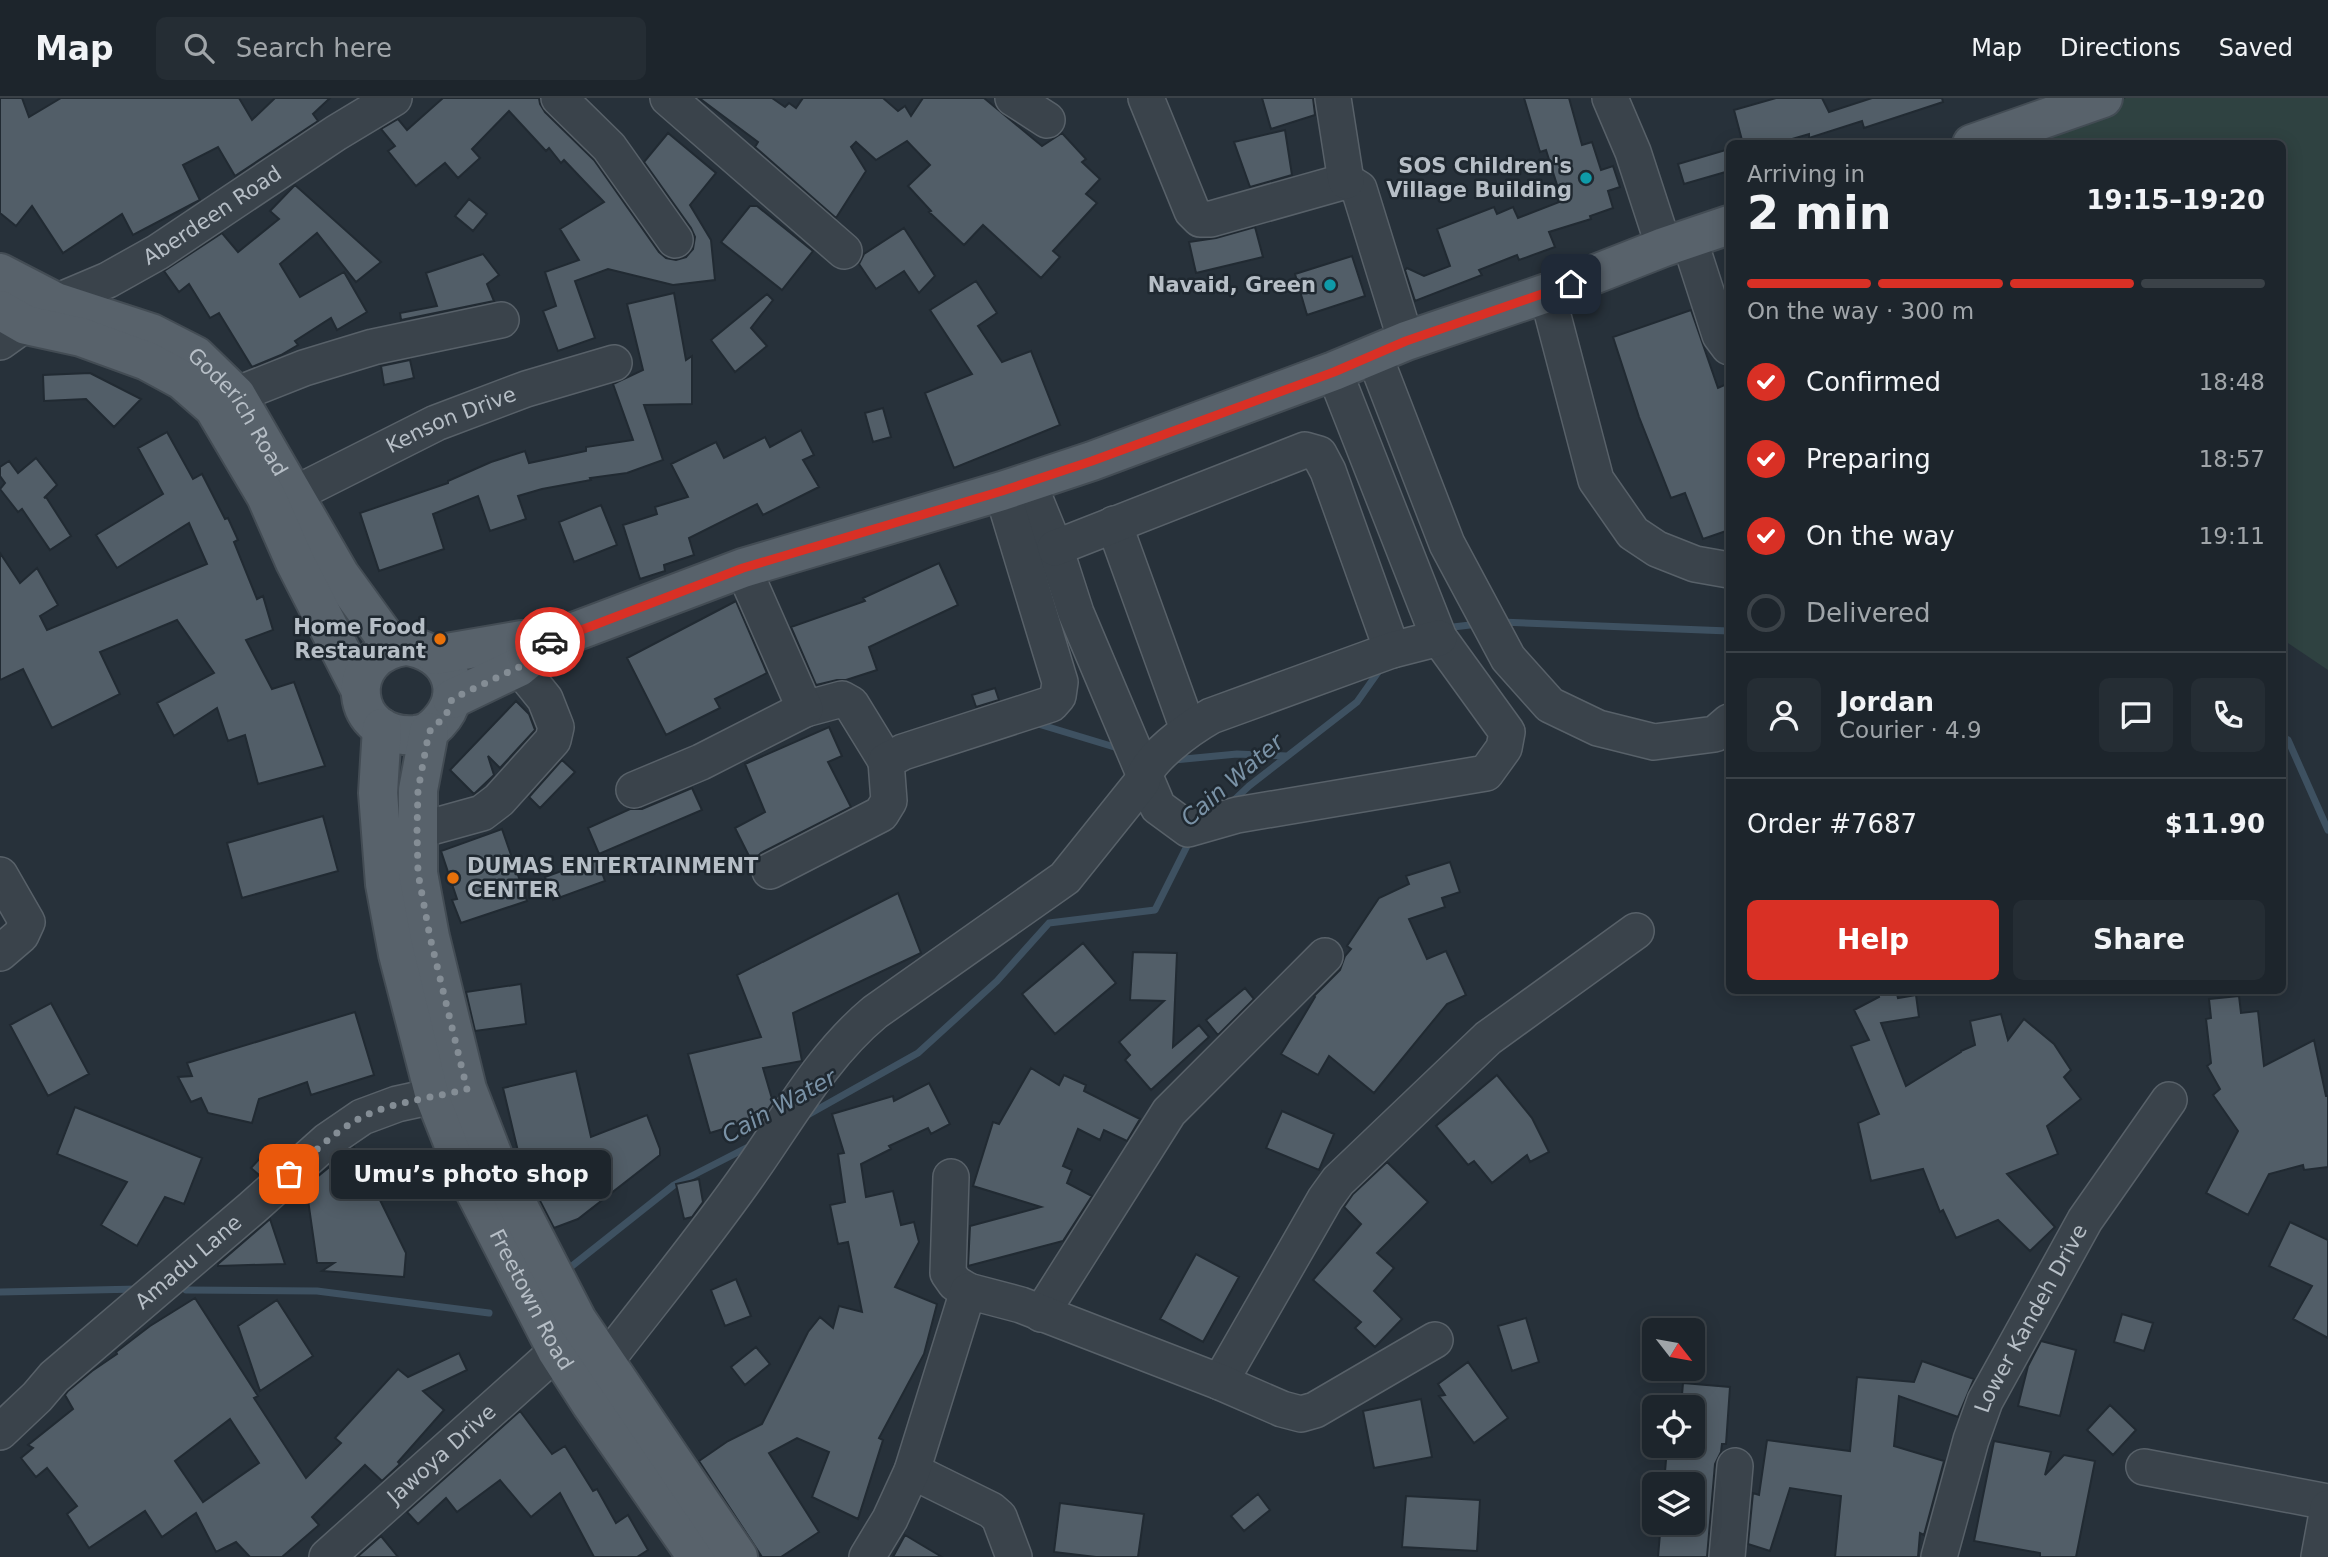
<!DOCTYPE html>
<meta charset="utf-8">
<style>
:root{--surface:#1d252c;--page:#252d34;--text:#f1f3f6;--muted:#a0a5a9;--line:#3b4248;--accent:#d93025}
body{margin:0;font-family:"DejaVu Sans",sans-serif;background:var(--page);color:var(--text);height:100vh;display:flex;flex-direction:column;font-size:26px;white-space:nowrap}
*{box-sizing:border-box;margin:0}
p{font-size:23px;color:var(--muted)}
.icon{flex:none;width:38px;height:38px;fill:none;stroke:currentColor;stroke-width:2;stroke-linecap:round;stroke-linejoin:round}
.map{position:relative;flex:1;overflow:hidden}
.drawer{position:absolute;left:1726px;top:42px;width:560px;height:854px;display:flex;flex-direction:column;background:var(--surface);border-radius:10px;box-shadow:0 4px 18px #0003,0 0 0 2px var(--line)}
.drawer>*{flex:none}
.needle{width:46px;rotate:121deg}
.fabs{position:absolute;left:1642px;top:1220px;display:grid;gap:14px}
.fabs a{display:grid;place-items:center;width:63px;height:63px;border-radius:10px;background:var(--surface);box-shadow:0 4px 18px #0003,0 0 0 2px var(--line);font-size:35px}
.pin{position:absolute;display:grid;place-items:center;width:60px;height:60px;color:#fff;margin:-30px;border-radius:14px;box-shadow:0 4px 10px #0006}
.courier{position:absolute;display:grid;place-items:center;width:70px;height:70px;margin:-35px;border:5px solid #d93025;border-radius:50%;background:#fff;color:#222;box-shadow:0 2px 9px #0007}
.bubble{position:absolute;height:49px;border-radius:10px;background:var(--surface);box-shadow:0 4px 18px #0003,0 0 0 2px var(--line);font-size:23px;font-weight:600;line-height:49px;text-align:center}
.headline em{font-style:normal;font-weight:600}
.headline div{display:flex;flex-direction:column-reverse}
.headline{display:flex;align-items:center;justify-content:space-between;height:119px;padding:0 21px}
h1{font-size:46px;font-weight:600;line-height:52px}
.bar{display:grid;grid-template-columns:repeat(4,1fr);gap:10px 7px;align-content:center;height:84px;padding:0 21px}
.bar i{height:9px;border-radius:5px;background:var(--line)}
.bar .active{background:var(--accent)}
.bar p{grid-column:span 4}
.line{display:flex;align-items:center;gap:18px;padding:0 21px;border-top:2px solid var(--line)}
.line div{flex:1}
.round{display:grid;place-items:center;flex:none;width:74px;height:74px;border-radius:10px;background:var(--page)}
ol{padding:0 21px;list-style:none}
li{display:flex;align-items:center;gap:21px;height:77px}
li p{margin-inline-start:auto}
li .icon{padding:7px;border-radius:50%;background:var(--accent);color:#fff;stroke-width:4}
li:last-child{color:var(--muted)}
li i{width:38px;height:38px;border:4px solid var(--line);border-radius:50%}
.button{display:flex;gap:14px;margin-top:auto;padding:14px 21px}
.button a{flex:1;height:80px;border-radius:10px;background:var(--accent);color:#fff;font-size:28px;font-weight:600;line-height:80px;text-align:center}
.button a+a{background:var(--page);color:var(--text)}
header{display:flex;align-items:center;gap:42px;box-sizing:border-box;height:98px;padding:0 35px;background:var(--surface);border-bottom:2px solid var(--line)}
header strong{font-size:33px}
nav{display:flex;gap:38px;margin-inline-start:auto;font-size:24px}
.search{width:490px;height:63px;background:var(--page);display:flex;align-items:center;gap:18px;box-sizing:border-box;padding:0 24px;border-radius:10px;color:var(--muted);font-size:26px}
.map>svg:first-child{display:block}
</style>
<header>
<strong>Map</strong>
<div class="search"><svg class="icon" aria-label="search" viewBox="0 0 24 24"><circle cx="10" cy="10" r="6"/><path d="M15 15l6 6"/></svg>Search here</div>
<nav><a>Map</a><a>Directions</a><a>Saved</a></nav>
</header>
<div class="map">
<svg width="2328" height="1459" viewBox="0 0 2328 1459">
<rect width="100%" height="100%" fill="#27313a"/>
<path fill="#2f4241" d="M2126 0H2328V572L2282 541V46H2025Z"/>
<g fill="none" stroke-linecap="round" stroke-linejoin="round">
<path stroke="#3e5161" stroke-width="7" d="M1501 524 1729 533
M1445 530 1478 526
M1035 625 1121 651
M2282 639 2288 642 2328 732
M1174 662 1237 656 1287 658
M1230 706 1249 688 1357 604 1381 570
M804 1019 918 955 997 883 1049 825 1155 812 1190 742
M572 1168 674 1087 754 1046
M186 1192 317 1193 489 1215
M0 1194 139 1191"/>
</g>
<path fill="#525e68" stroke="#212a32" stroke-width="2" fill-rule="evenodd" d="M0 0H22L29 19 61 0H239L252 22 275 0H330L313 16 318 23 235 78 218 49 183 67 200 102 194 105 133 137 122 116 63 155 32 108 16 128 0 115Z
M443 0H539L540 6 545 14 594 62 659 154 666 160 676 162 686 159 693 151 695 139 691 130 644 64 668 35 716 75 690 107 711 142 715 182 673 187 608 171 575 183 595 240 558 253 543 213 556 208 545 174 579 162 560 131 604 104 564 62 561 65 549 50 546 53 509 13 472 51 480 60 458 80 445 65 416 88 388 53 395 48 381 31 398 21 407 32Z
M699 0H772L785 9 789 5 796 10 803 0H883L898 13 905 8 911 18 923 0H984L1042 48 1062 35 1086 61 1082 64 1100 81 1086 96 1097 105 1053 153 1060 159 1041 180 983 127 964 147 929 114 931 113 908 88 930 67 907 43 876 62 856 44 851 49 866 73 836 120 755 49 758 44Z
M1262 0H1313L1315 17 1271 31Z
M1524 0H1569L1582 47 1592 44 1601 72 1613 68 1620 89 1608 93 1613 110 1590 118 1591 121 1549 134 1555 149 1519 162 1517 157 1479 172 1482 177 1415 203 1405 172 1407 170 1424 178 1450 168 1437 131 1494 109 1497 116 1513 109 1518 120 1562 103 1546 52 1540 54Z
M1776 0H1822L1829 14 1872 0H1942L1943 4 1864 30 1862 23 1809 40V36L1775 46H1743L1734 12Z
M1285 32 1292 77 1250 89 1234 44Z
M1729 51V73L1684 86 1678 66Z
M295 87 381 164 356 184 317 135 280 166 300 199 344 174 367 214 337 232 331 220 295 243 298 247 281 257 252 269 219 215 210 220 189 186 179 194 164 173 222 135 238 154 279 121 270 113Z
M469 101 487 116 473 133 455 118Z
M750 108H757L813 153 782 192 721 144Z
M1255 129 1263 159 1196 175 1189 144 1216 140Z
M904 130 935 178 919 195 904 173 876 191 859 166 864 156Z
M483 156 499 177 487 186 494 203 401 222 400 215 437 208 426 175Z
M1352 158 1365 198 1307 217 1295 176Z
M976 183 997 215 978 228 1002 264 1031 253 1060 327 954 370 925 295 972 276 930 212Z
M674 195 686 262 692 258V306L644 307 663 362 627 375 590 380 591 382 542 391 518 398 526 421 490 433 478 398 433 416 444 451 379 473 360 415 448 385V383L491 364 525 353 529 365 586 353V349L633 342 613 286 643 272 627 206Z
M767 196 773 202 751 230 767 248 735 274 711 242Z
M1691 212 1718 290 1729 285V432L1703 441 1685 395 1671 400 1639 319 1613 239Z
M410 262 414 280 384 287 381 268Z
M90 275 141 301 114 329 86 301 44 303 43 277Z
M883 310 891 339 873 344 865 315Z
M801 332 814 357 803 362 819 389 763 417 757 406 689 440 694 457 664 467 665 473 640 481 623 427 657 416 655 409 688 399 671 366 716 344 724 360 765 339 770 349Z
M167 334 193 381 202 376 225 421 228 420 238 442 234 444 257 501 263 498 273 532 246 542 272 591 294 584 325 668 258 686 245 637 228 643 217 610 174 638 157 605 214 575 177 522 100 554 120 596 52 630 23 571 0 582V455L20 485 37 470 58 507 40 518 47 532 207 466 189 425 117 470 96 437 163 396 138 350Z
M36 360 57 387 44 400 46 399 71 438 50 452 22 411 18 414 0 391 5 385 0 378V369L9 363 18 375Z
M601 407 617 447 574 464 559 424Z
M939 465 958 507 869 549 877 572 846 582H837L816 587 791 529 865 503 863 500Z
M736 503 767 575 715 601 720 610 666 637 627 560Z
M995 590 999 602 976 609 972 597Z
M516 603 529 616 535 632 500 670 488 658 494 677 474 696 450 672Z
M829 629 842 658 828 664 851 709 761 755 752 764 735 730 765 714 745 666Z
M562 662 575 674 540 710 529 699Z
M692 690 702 712 599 756 588 730 630 711H642Z
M323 718 338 773 242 800 227 745Z
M502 731 527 803 461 825 452 802 457 801 441 753Z
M597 760 605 783 553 802 545 779Z
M1450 764 1460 794 1442 800 1445 809 1409 821 1427 861 1446 853 1466 897 1447 906 1374 995 1329 958 1318 977 1281 956 1315 899 1314 898 1340 872 1345 858 1351 851 1347 848 1379 800 1409 786 1406 778Z
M898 795 921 855 793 915 802 963 763 970 773 1004 763 1019 710 1035 688 956 761 939 737 877Z
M1083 845 1116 885 1055 936 1022 896Z
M1133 854 1177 855 1173 949 1199 927 1209 939 1151 992 1125 962 1130 957 1119 944 1164 903 1130 902Z
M521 886 526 926 475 933 466 894Z
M1245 890 1254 901 1218 937 1206 922Z
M1877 892H1896L1898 900 1916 897 1919 919 1881 925 1906 988 1961 954V953L1975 947 1970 923 2001 916 2008 942 2024 921 2054 946 2071 972 2064 979 2081 1001 2047 1028 2058 1056 2007 1076 2055 1129 2030 1153 1998 1122 1956 1140 1943 1112 1940 1114 1923 1071 1871 1083 1858 1025 1879 1016 1851 948 1869 942 1854 912 1879 899Z
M2239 898 2241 915 2258 913 2264 968 2314 942 2326 998H2328V1069L2304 1072 2303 1067 2269 1076 2248 1117 2206 1095 2238 1033 2213 997 2220 991 2207 968 2211 965 2206 921 2211 920 2209 901Z
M51 905 89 976 48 998 10 927Z
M355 914 374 977 311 997 307 984 259 1001 252 1025 208 1015 201 1000 191 1004 178 979 192 978 187 965Z
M1031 970 1059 987 1064 977 1086 987 1084 993 1140 1021 1127 1043 1104 1032 1100 1042 1078 1031 1063 1068 1072 1072 1067 1085 1092 1098 1063 1143 968 1168 970 1128 1041 1109 973 1088 993 1024 999 1026Z
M576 973 591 1039 647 1017 660 1051V1057L578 1121 554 1130 521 1066 503 990Z
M1497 977 1532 1020 1549 1054 1530 1064 1527 1057 1492 1085 1474 1063 1468 1067 1436 1028Z
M929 985 950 1026 931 1036 928 1030 889 1048 891 1051 861 1066 866 1099 893 1093 901 1127 914 1124 919 1144 895 1189 937 1206 924 1256 879 1340 883 1342 858 1421 812 1399 829 1354 797 1340 769 1355 819 1434 781 1459H762L699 1363 728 1343 762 1326 808 1234 820 1219 833 1230 839 1208 862 1214 848 1144 838 1146 830 1107 845 1104 838 1056 844 1055 832 1016 893 998 894 1003Z
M75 1009 202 1060 184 1106 165 1099 137 1148 101 1127 127 1084 57 1056Z
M1282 1013 1334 1036 1319 1072 1266 1050Z
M270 1049 280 1058 259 1077 251 1070Z
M354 1049 406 1155 404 1179 322 1173 334 1165H317L306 1088Z
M1387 1064 1428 1104 1377 1155 1394 1170 1374 1193 1402 1221 1375 1249 1355 1230 1361 1224 1313 1182 1361 1126 1344 1109 1353 1096Z
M699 1081 703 1104 692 1119 684 1121 676 1086Z
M270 1121 285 1166 218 1168V1166Z
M2290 1124 2328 1142V1240L2293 1221 2312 1188 2269 1168Z
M1196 1156 1239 1179 1203 1244 1160 1221Z
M736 1181 751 1218 725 1228 711 1192Z
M195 1200 258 1298 254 1300 306 1380 341 1345 335 1340 398 1271 408 1279 459 1255 467 1272 423 1293 444 1312 398 1364 400 1366 382 1383 365 1367 312 1419 319 1427 282 1459H250L236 1444 216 1454 196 1415 162 1439 145 1413 89 1450 67 1416 77 1408 47 1370 36 1379 21 1360 33 1350 28 1347 73 1311 65 1297 68 1293 92 1273 117 1256 116 1254 150 1228ZM230 1321 259 1365 203 1404 175 1363Z
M277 1202 313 1258 260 1293 238 1228Z
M2122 1216 2153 1225 2144 1253 2114 1244Z
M1526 1220 1539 1264 1512 1273 1498 1228Z
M2041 1243 2076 1252 2060 1318 2018 1308 2028 1268Z
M756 1249 770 1266 745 1287 731 1269Z
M1922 1263 1974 1281 1958 1319 1899 1298 1894 1348 1944 1363 1924 1437 1920 1435 1918 1459H1835L1841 1398 1790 1390 1770 1453 1748 1446 1753 1395 1759 1397 1767 1342 1850 1353 1857 1279 1914 1284Z
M1468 1264 1508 1320 1474 1345 1439 1298 1445 1297 1438 1286Z
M1683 1285 1730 1289 1726 1346H1722L1721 1354 1715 1366 1707 1459H1658L1661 1424H1692V1386H1664L1667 1350 1692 1352V1309H1681Z
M1421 1301 1432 1359 1374 1370 1363 1313Z
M2110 1307 2136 1332 2113 1357 2087 1332Z
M520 1313 552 1356 565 1348 593 1393 597 1391 616 1425 628 1417 648 1452 637 1459H594L560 1395 531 1419 500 1382 457 1414 446 1400 418 1426 407 1414Z
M1994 1343 2051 1354 2045 1377 2064 1357 2095 1363 2076 1459H2040V1455L1974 1443Z
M1258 1396 1270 1412 1244 1433 1231 1418Z
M1406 1398 1480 1402 1477 1453 1402 1449Z
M1060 1405 1144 1416 1138 1459H1096L1054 1454Z
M905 1437 942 1459H893Z
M381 1438 398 1459H357Z"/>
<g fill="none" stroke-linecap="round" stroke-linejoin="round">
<defs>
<g id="minor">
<path d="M559 0 609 49 675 142"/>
<path d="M668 0 844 153"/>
<path d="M1013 0 1047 22"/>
<path d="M1146 0 1192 113 1200 121H1211L1346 83 1359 91 1406 243"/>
<path d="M1333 0 1346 83"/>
<path d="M1610 0 1633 54 1664 149"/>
<path d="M1689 141 1720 237 1729 249"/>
<path d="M1547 195 1596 382 1633 435 1657 451 1695 466 1729 472"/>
<path id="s1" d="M0 244 56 204 108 182 158 154 336 35 394 0"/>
<path d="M1374 257 1447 446 1508 560 1550 607 1598 630 1654 644 1715 636 1729 624"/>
<path d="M236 297 304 270 373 249 501 222"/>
<path d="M1028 384 1055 450 1076 515 1158 709 1188 731 1237 717 1486 675 1504 650 1507 634 1439 540 1334 273"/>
<path id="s2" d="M295 396 436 325 526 291 614 265"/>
<path d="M1114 426 1188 631"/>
<path d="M1055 450 1305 352 1319 356 1328 373 1392 552"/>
<path d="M805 611 842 601 851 606 886 663"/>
<path d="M634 692 701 664 805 611 743 470"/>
<path d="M417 733 482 715 499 702 553 642 556 629 545 601 519 569"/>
<path d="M770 773 881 716 889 703 886 663 903 654 1051 606 1058 598 1060 584 1002 393"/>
<path d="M0 777 27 824 21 837 0 855"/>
<path d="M951 1079 948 1175 955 1185 968 1193"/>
<path d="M1041 1216 1169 1014 1325 858"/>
<path d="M605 1264C653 1202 703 1141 748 1077 788 1021 821 959 875 914L1065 780 1142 684C1147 660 1190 630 1211 618L1392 552 1439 540"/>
<path d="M1220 1284 1325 1101 1338 1083 1488 940 1636 833"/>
<path id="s3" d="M0 1334 37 1299 54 1279 252 1110 327 1043 362 1019 397 1006 461 992"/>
<path d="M2144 1369 2328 1404"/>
<path d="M912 1373 991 1412 999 1419 1014 1459"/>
<path id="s4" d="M327 1459 557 1253"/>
<path d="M867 1459 890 1421 912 1373 968 1193 1021 1207 1220 1284 1282 1311 1301 1316 1315 1312 1435 1242"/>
<path d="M1727 1459 1735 1368"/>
<path id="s5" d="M1939 1459 1971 1342 1985 1303 2085 1122 2169 1002"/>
<path d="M2319 1459 2328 1410"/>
</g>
<g id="major">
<path d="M1972 46 2103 0"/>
<path id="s6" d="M0 175 56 204 151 235 196 258 236 297 340 477 393 550"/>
<path d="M0 212 26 227 81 239 147 263 182 282 214 310 266 398 295 464 359 589"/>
<path d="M406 548C448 553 468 593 438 625 430 633 425 636 415 637 349 642 340 556 406 548Z"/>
<path d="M435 557 522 542 550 543"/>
<path d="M452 601 519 569 550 543 743 470 1002 393 1092 363 1334 273 1406 243 1547 195 1664 149 1729 127"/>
<path id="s7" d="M382 630 378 695 385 786 398 856 435 999 463 1070 557 1253 591 1306 697 1459"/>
<path d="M429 634 418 692V775L430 839 467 991 495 1063 577 1222 738 1459"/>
</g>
</defs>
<use href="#minor" stroke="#586169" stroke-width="38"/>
<use href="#major" stroke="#434c54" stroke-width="42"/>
<use href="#minor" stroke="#3a434b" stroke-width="35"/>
<use href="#major" stroke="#58626b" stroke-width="38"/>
</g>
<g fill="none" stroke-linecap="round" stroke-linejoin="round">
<path stroke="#848d95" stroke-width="7" stroke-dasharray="0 12.6" d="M289 1076C312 1056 335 1033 362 1019 395 1003 433 1000 467 991L430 839 418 775 417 733 418 692 429 634 446 617 452 601 519 569 550 544"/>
<path stroke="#d93025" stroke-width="9" d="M550 544 743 470 1002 393 1092 363 1334 274 1406 243 1571 186"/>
</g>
<g fill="#0f9aa8" stroke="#1f2830" stroke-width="2.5">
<circle cx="1586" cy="80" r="7"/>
<circle cx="1330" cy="187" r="7"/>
</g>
<g fill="#e8710a" stroke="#1f2830" stroke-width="2.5">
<circle cx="440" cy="541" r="7"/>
<circle cx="453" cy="780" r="7"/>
</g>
<g text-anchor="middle" stroke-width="5" stroke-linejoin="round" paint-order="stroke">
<g font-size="21" font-weight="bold" fill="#b6bec6" stroke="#1f2830" text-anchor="end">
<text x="1572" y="75">SOS Children's<tspan x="1572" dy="24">Village Building</tspan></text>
<text x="1316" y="194">Navaid, Green</text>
<text x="426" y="536">Home Food<tspan x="426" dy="24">Restaurant</tspan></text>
<text x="467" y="775" text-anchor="start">DUMAS ENTERTAINMENT<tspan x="467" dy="24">CENTER</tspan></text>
</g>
<g font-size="21" fill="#b6bec6" stroke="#1f2830">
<text dy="7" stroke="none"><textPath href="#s1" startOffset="248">Aberdeen Road</textPath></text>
<text dy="7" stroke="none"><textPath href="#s6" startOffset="284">Goderich Road</textPath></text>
<text dy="7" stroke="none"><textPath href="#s2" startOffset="173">Kenson Drive</textPath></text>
<text dy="7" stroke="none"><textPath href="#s3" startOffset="254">Amadu Lane</textPath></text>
<text dy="7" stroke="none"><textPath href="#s7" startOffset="600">Freetown Road</textPath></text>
<text dy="7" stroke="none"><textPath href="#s5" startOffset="257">Lower Kandeh Drive</textPath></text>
<text dy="7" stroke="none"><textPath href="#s4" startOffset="154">Jawoya Drive</textPath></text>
</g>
<g font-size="23" font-style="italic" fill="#7a92a6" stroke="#1f2830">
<text transform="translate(1232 682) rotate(-41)" y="8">Cain Water</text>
<text transform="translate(779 1008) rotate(-29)" y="8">Cain Water</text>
</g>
</g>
</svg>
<div class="fabs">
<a><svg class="needle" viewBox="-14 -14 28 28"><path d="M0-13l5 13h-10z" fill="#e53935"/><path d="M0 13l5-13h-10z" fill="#a0a5a9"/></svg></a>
<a><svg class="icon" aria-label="locate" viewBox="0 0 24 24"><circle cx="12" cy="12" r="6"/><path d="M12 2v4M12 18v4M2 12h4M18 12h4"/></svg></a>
<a><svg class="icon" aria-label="layers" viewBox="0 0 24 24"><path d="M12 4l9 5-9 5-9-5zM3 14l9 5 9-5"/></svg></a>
</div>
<div class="pin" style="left:289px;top:1076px;background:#ea580c"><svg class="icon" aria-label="bag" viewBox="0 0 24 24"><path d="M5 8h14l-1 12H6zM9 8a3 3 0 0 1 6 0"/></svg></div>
<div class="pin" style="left:1571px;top:186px;background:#1f2937"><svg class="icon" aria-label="home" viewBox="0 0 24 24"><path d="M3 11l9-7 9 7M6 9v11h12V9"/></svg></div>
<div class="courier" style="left:550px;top:544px"><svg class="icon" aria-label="car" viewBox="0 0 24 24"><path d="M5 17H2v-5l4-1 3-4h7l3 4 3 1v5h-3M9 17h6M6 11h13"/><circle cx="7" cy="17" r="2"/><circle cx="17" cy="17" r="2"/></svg></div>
<div class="bubble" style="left:331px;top:1052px;width:280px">Umu’s photo shop</div>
<section class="drawer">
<div class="headline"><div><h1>2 min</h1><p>Arriving in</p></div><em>19:15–19:20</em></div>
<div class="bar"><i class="active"></i><i class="active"></i><i class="active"></i><i></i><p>On the way · 300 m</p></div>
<ol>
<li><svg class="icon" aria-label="check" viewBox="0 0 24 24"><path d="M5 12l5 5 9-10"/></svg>Confirmed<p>18:48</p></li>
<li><svg class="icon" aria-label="check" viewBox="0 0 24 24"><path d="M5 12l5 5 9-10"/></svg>Preparing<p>18:57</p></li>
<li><svg class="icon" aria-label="check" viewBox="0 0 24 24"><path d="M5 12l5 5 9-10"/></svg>On the way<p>19:11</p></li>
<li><i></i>Delivered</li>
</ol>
<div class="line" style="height:126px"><a class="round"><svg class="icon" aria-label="person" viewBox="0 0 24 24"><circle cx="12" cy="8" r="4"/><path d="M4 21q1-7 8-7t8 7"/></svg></a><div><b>Jordan</b><p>Courier · 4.9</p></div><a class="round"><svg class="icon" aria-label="chat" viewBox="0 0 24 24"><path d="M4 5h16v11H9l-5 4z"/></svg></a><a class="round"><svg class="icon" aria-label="phone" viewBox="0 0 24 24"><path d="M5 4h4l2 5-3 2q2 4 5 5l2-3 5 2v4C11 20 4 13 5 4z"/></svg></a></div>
<div class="line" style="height:91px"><div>Order #7687</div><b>$11.90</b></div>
<div class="button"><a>Help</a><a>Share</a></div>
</section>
</div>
